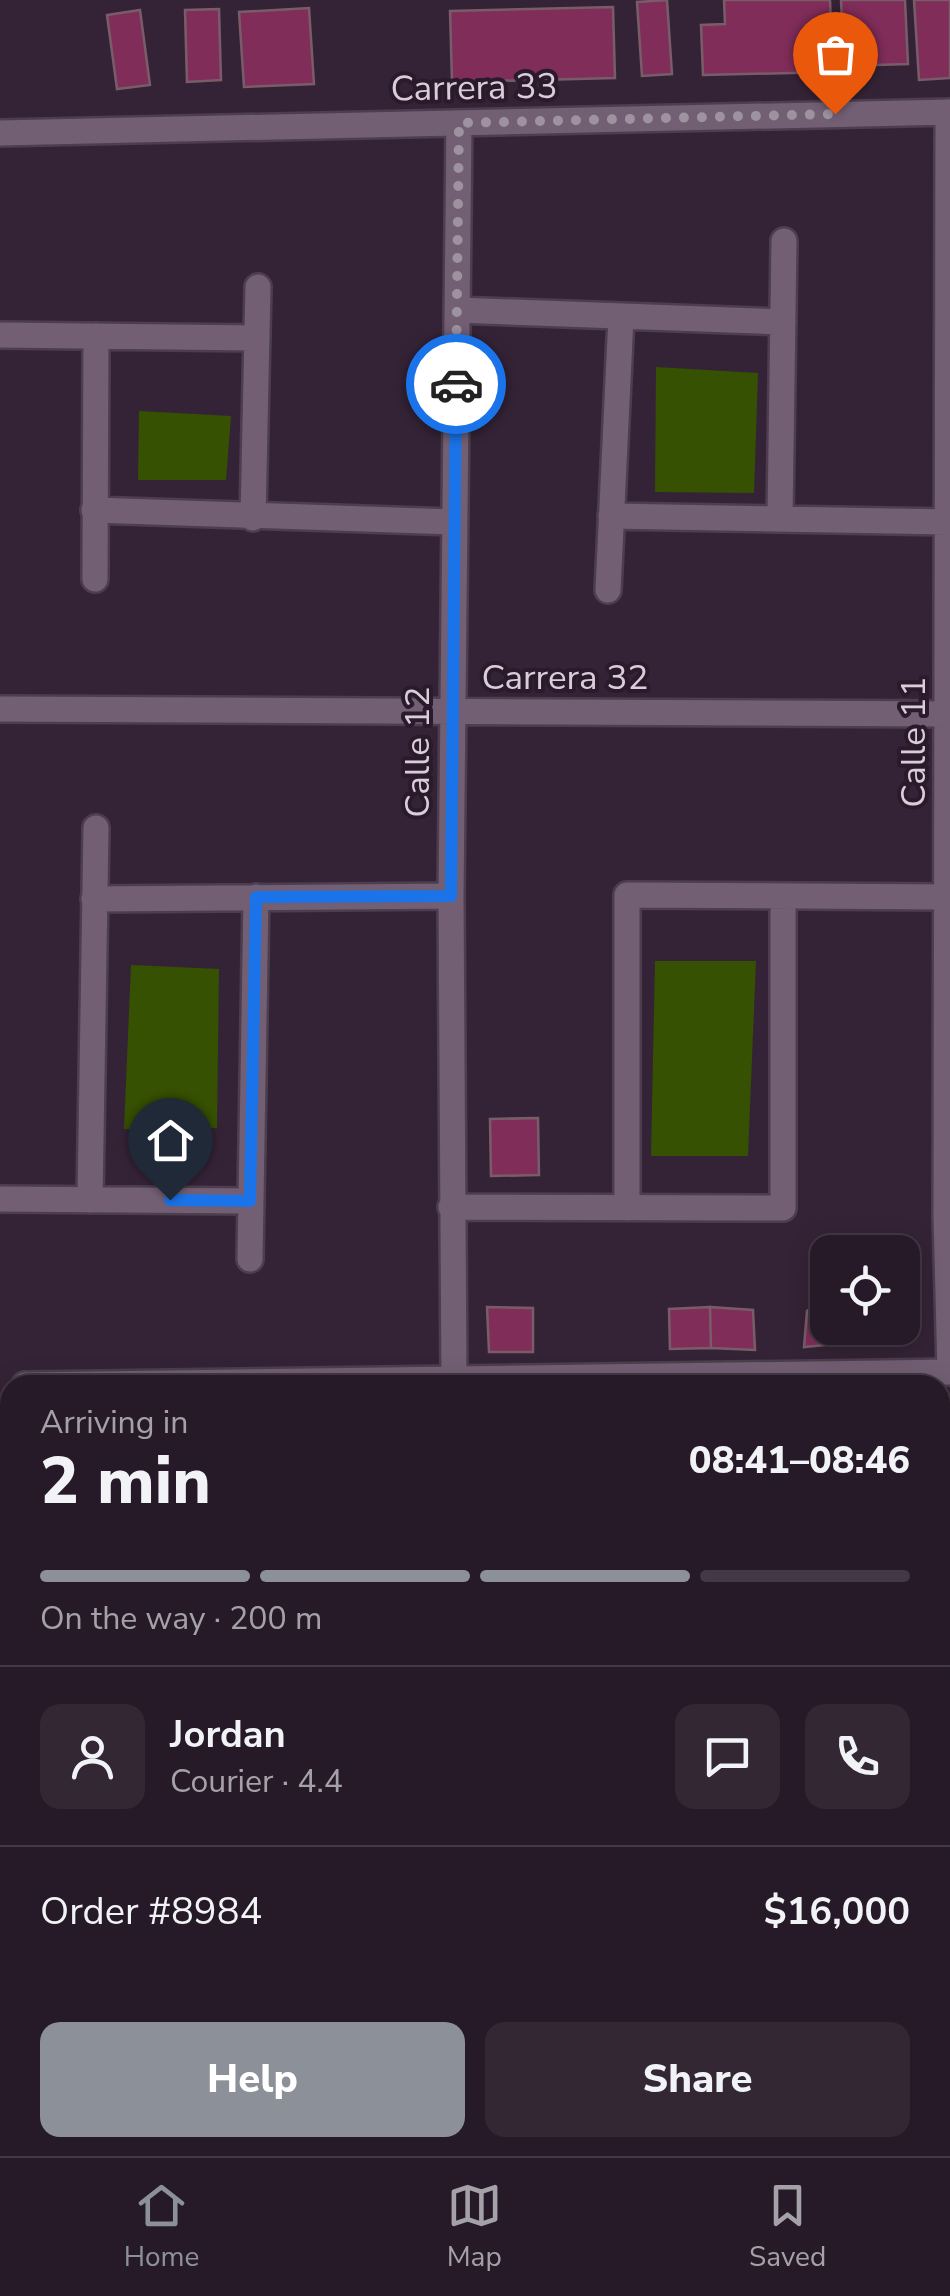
<!DOCTYPE html>
<meta charset="utf-8">
<style>
:root{--surface:#271a28;--page:#332734;--text:#f1f3f6;--muted:#a4a1a8;--line:#433845;--accent:#8c9099}
body{margin:0;font-family:"Nunito Sans",sans-serif;background:var(--page);color:var(--text);height:100vh;display:flex;flex-direction:column;font-size:38px;white-space:nowrap}
*{box-sizing:border-box;margin:0}
p{font-size:32px;color:var(--muted)}
.icon{flex:none;width:55px;height:55px;fill:none;stroke:currentColor;stroke-width:2;stroke-linecap:round;stroke-linejoin:round}
.map{position:relative;flex:1;overflow:hidden}
.sheet{position:absolute;left:0px;top:1375px;width:950px;height:782px;display:flex;flex-direction:column;background:var(--surface);border-radius:30px 30px 0 0;box-shadow:0 5px 25px #0003,0 0 0 2px var(--line)}
.sheet>*{flex:none}
.controls{position:absolute;left:810px;top:1235px;display:grid;gap:20px}
.controls a{display:grid;place-items:center;width:110px;height:110px;border-radius:20px;background:var(--surface);box-shadow:0 5px 25px #0003,0 0 0 2px var(--line);font-size:50px}
.pin{position:absolute;display:grid;place-items:center;width:85px;height:85px;color:#fff;margin:-102px -42px;border-radius:50% 50% 50% 0;rotate:-45deg;box-shadow:0 0 10px #0007}
.pin .icon{rotate:45deg}
.courier{position:absolute;display:grid;place-items:center;width:100px;height:100px;margin:-50px;border:8px solid #1a73e8;border-radius:50%;background:#fff;color:#222;box-shadow:0 2px 12px #0007}
.headline em{font-style:normal;font-weight:800}
.headline div{display:flex;flex-direction:column-reverse}
.headline{display:flex;align-items:center;justify-content:space-between;height:170px;padding:0 40px}
h1{font-size:65px;font-weight:800;line-height:75px}
.bar{display:grid;grid-template-columns:repeat(4,1fr);gap:15px 10px;align-content:center;height:120px;padding:0 40px}
.bar i{height:12px;border-radius:8px;background:var(--line)}
.bar .current{background:var(--accent)}
.bar p{grid-column:span 4}
.line{display:flex;align-items:center;gap:25px;padding:0 40px;border-top:2px solid var(--line)}
.line div{flex:1}
.round{display:grid;place-items:center;flex:none;width:105px;height:105px;border-radius:20px;background:var(--page)}
.button{display:flex;gap:20px;margin-top:auto;padding:20px 40px}
.button a{flex:1;height:115px;border-radius:20px;background:var(--accent);color:#fff;font-size:40px;font-weight:800;line-height:115px;text-align:center}
.button a+a{background:var(--page);color:var(--text)}
.menu{display:flex;justify-content:space-around;align-items:center;height:140px;border-top:2px solid var(--line);background:var(--surface);font-size:28px;color:var(--muted)}
.menu a{display:grid;justify-items:center;gap:5px}
.menu .current{color:var(--accent)}
.map>svg:first-child{display:block}
</style>
<div class="map">
<svg width="950" height="2156" viewBox="0 0 950 2156">
<rect width="100%" height="100%" fill="#342336"/>
<path fill="#365101" d="M656 367 758 373 754 493 655 492Z
M139 411 231 416 226 480H138Z
M655 961H756L748 1156H651Z
M131 965 219 969 217 1128 124 1129Z"/>
<path fill="#802d59" stroke="#785d69" stroke-width="2.5" d="M667 0 672 74 642 76 637 2Z
M724 0H830L833 72 703 75 701 25 725 24Z
M841 0H905L908 64 844 66Z
M914 0H950V78L919 80Z
M613 7 615 78 452 82 450 11Z
M309 8 314 84 244 87 239 12Z
M219 9 221 80 187 82 185 10Z
M140 10 150 85 117 89 107 15Z
M538 1118 539 1175 491 1176 490 1119Z
M821 1301 828 1303V1328H833L837 1344 804 1347 807 1311Z
M487 1307 533 1308V1352H489Z
M710 1307 753 1310 755 1350 711 1348Z
M710 1307 711 1348 670 1349 669 1309Z
M0 1467H10V1547H1Z
M947 1791H950V1877H946Z
M942 1895H950V1982H945Z
M3 1936H10V2012H5Z
M950 2105V2141L940 2128V2112Z
M896 2148H926L933 2156H885Z"/>
<g fill="none" stroke-linecap="round" stroke-linejoin="round">
<defs>
<path id="street" d="M0 133 950 112
M457 310 783 322
M0 335 257 338
M94 510 454 522
M611 516 949 522
M253 518 258 287
M780 518 784 241
M95 579 96 336
M608 590 621 317
M0 709 950 714
M94 899 451 896
M0 1199 250 1201
M90 1200 96 828
M451 1207 783 1208V897
M627 1208V895L948 897
M250 1259 256 897
M25 1385 950 1372 946 1215 948 112
M454 1385 451 896 459 123
M440 2156V2148"/>
</defs>
<use href="#street" stroke="#4c3e4e" stroke-width="30"/>
<use href="#street" stroke="#735f74" stroke-width="25"/>
</g>
<g fill="none" stroke-linecap="round" stroke-linejoin="round">
<path stroke="#9f92a0" stroke-width="10" stroke-dasharray="0 18" d="M456 384 459 123 835 114"/>
<path stroke="#1a73e8" stroke-width="12" d="M170 1200 250 1201 256 897 451 896 456 384"/>
</g>
<g text-anchor="middle" stroke-width="8" stroke-linejoin="round" paint-order="stroke">
<g font-size="35" fill="#d8cdd9" stroke="#2a1a2c">
<text transform="translate(474 87) rotate(-1)" y="12">Carrera 33</text>
<text x="565" y="689">Carrera 32</text>
<text transform="translate(913 742) rotate(-90)" y="12">Calle 11</text>
<text transform="translate(417 752) rotate(-90)" y="12">Calle 12</text>
</g>
</g>
</svg>
<div class="controls">
<a><svg class="icon" aria-label="locate" viewBox="0 0 24 24"><circle cx="12" cy="12" r="6"/><path d="M12 2v4M12 18v4M2 12h4M18 12h4"/></svg></a>
</div>
<div class="pin" style="left:835px;top:114px;background:#ea580c"><svg class="icon" aria-label="bag" viewBox="0 0 24 24"><path d="M5 8h14l-1 12H6zM9 8a3 3 0 0 1 6 0"/></svg></div>
<div class="pin" style="left:170px;top:1200px;background:#1f2937"><svg class="icon" aria-label="home" viewBox="0 0 24 24"><path d="M3 11l9-7 9 7M6 9v11h12V9"/></svg></div>
<div class="courier" style="left:456px;top:384px"><svg class="icon" aria-label="car" viewBox="0 0 24 24"><path d="M5 17H2v-5l4-1 3-4h7l3 4 3 1v5h-3M9 17h6M6 11h13"/><circle cx="7" cy="17" r="2"/><circle cx="17" cy="17" r="2"/></svg></div>
<section class="sheet">
<div class="headline"><div><h1>2 min</h1><p>Arriving in</p></div><em>08:41–08:46</em></div>
<div class="bar"><i class="current"></i><i class="current"></i><i class="current"></i><i></i><p>On the way · 200 m</p></div>
<div class="line" style="height:180px"><a class="round"><svg class="icon" aria-label="person" viewBox="0 0 24 24"><circle cx="12" cy="8" r="4"/><path d="M4 21q1-7 8-7t8 7"/></svg></a><div><b>Jordan</b><p>Courier · 4.4</p></div><a class="round"><svg class="icon" aria-label="chat" viewBox="0 0 24 24"><path d="M4 5h16v11H9l-5 4z"/></svg></a><a class="round"><svg class="icon" aria-label="phone" viewBox="0 0 24 24"><path d="M5 4h4l2 5-3 2q2 4 5 5l2-3 5 2v4C11 20 4 13 5 4z"/></svg></a></div>
<div class="line" style="height:130px"><div>Order #8984</div><b>$16,000</b></div>
<div class="button"><a>Help</a><a>Share</a></div>
</section>
</div>
<nav class="menu">
<a class="current"><svg class="icon" aria-label="home" viewBox="0 0 24 24"><path d="M3 11l9-7 9 7M6 9v11h12V9"/></svg>Home</a>
<a><svg class="icon" aria-label="map" viewBox="0 0 24 24"><path d="M3 6l6-2 6 2 6-2v14l-6 2-6-2-6 2zM9 4v14M15 6v14"/></svg>Map</a>
<a><svg class="icon" aria-label="saved" viewBox="0 0 24 24"><path d="M7 4h10v16l-5-4-5 4z"/></svg>Saved</a>
</nav>
